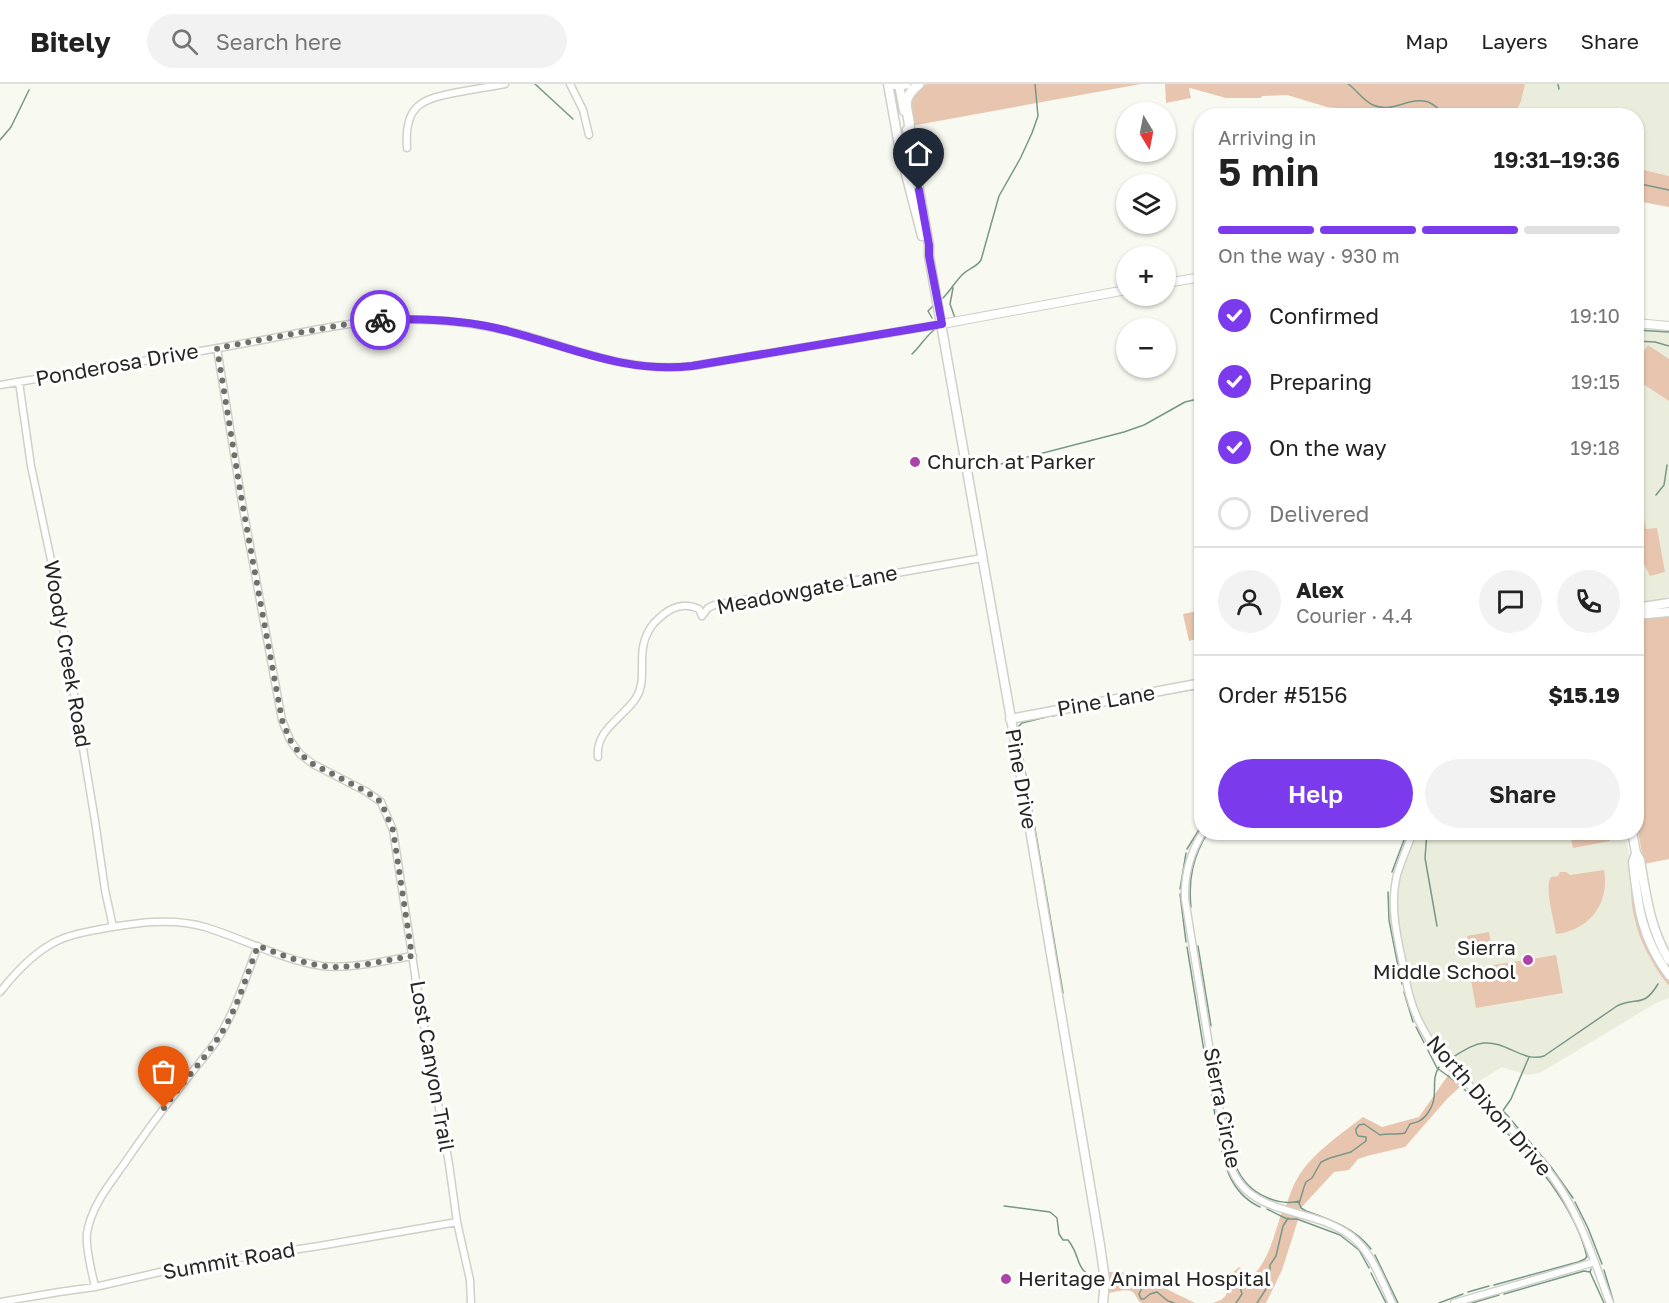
<!DOCTYPE html>
<meta charset="utf-8">
<style>
:root{--surface:#fff;--page:#f2f2f2;--text:#222;--muted:#767676;--line:#e0e0e0;--accent:#7c3aed}
body{margin:0;font-family:"Golos Text",sans-serif;background:var(--page);color:var(--text);height:100vh;display:flex;flex-direction:column;font-size:22px;white-space:nowrap}
*{box-sizing:border-box;margin:0}
p{font-size:20px;color:var(--muted)}
.icon{flex:none;width:33px;height:33px;fill:none;stroke:currentColor;stroke-width:2;stroke-linecap:round;stroke-linejoin:round}
.map{position:relative;flex:1;overflow:hidden}
.sheet{position:absolute;left:1194px;top:24px;width:450px;height:732px;display:flex;flex-direction:column;background:var(--surface);border-radius:24px;box-shadow:0 2px 4px #0004}
.sheet>*{flex:none}
.needle{width:39px;rotate:170deg}
.tools{position:absolute;left:1116px;top:18px;display:grid;gap:12px}
.tools a{display:grid;place-items:center;width:60px;height:60px;border-radius:50%;background:var(--surface);box-shadow:0 2px 4px #0004;font-size:30px}
.pin{position:absolute;display:grid;place-items:center;width:51px;height:51px;color:#fff;margin:-62px -26px;border-radius:50% 50% 50% 0;rotate:-45deg;box-shadow:0 0 6px #0007}
.pin .icon{rotate:45deg}
.courier{position:absolute;display:grid;place-items:center;width:60px;height:60px;margin:-30px;border:4px solid #7c3aed;border-radius:50%;background:#fff;color:#222;box-shadow:0 2px 8px #0007}
.overview em{font-style:normal;font-weight:600}
.overview div{display:flex;flex-direction:column-reverse}
.overview{display:flex;align-items:center;justify-content:space-between;height:102px;padding:0 24px}
h1{font-size:39px;font-weight:600;line-height:45px}
.bar{display:grid;grid-template-columns:repeat(4,1fr);gap:9px 6px;align-content:center;height:72px;padding:0 24px}
.bar i{height:8px;border-radius:4px;background:var(--line)}
.bar .active{background:var(--accent)}
.bar p{grid-column:span 4}
.line{display:flex;align-items:center;gap:15px;padding:0 24px;border-top:2px solid var(--line)}
.line div{flex:1}
.round{display:grid;place-items:center;flex:none;width:63px;height:63px;border-radius:32px;background:var(--page)}
ol{padding:0 24px;list-style:none}
li{display:flex;align-items:center;gap:18px;height:66px}
li p{margin-inline-start:auto}
li .icon{padding:6px;border-radius:50%;background:var(--accent);color:#fff;stroke-width:4}
li:last-child{color:var(--muted)}
li i{width:33px;height:33px;border:3px solid var(--line);border-radius:50%}
.cta{display:flex;gap:12px;margin-top:auto;padding:12px 24px}
.cta a{flex:1;height:69px;border-radius:36px;background:var(--accent);color:#fff;font-size:24px;font-weight:600;line-height:69px;text-align:center}
.cta a+a{background:var(--page);color:var(--text)}
header{display:flex;align-items:center;gap:36px;box-sizing:border-box;height:84px;padding:0 30px;background:var(--surface);border-bottom:2px solid var(--line)}
header strong{font-size:28px}
nav{display:flex;gap:33px;margin-inline-start:auto;font-size:21px}
.search{width:420px;height:54px;background:var(--page);display:flex;align-items:center;gap:15px;box-sizing:border-box;padding:0 21px;border-radius:33px;color:var(--muted);font-size:22px}
.map>svg:first-child{display:block}
</style>
<header>
<strong>Bitely</strong>
<div class="search"><svg class="icon" aria-label="search" viewBox="0 0 24 24"><circle cx="10" cy="10" r="6"/><path d="M15 15l6 6"/></svg>Search here</div>
<nav><a>Map</a><a>Layers</a><a>Share</a></nav>
</header>
<div class="map">
<svg width="1669" height="1219" viewBox="0 0 1669 1219">
<rect width="100%" height="100%" fill="#f8f9f0"/>
<path fill="#ebeddc" d="M1398 0H1669V92L1637 84 1636 32 1513 31Z
M1637 243 1669 246V512L1663 515 1642 518 1641 517H1637Z
M1416 749H1626L1631 787V816L1635 839 1649 873 1669 902V914L1656 919 1540 989 1527 991 1502 983 1473 1001 1448 975 1428 948 1417 925 1407 888 1397 835V812L1403 782Z"/>
<path fill="#e8c5af" d="M927 0H1141L911 42 908 19 921 2Z
M1165 0H1525L1521 17 1514 31 1358 32V26L1327 23 1287 11 1262 12 1261 14H1226L1190 4 1189 5 1191 14 1166 19Z
M1636 84 1669 92V123L1637 117Z
M1648 261 1669 275V317L1637 296V278Z
M1642 427 1646 445 1657 444 1665 488 1650 492 1639 470 1637 459V430Z
M1197 527 1201 554 1189 557 1183 530Z
M1669 531V775L1644 780 1636 737V536Z
M1570 749H1608L1610 757 1573 764Z
M1604 786C1610 819 1590 846 1556 850 1554 835 1544 805 1551 793L1558 792 1560 788H1566L1570 791Z
M1631 802H1633L1658 882 1669 897V902C1646 873 1630 839 1631 802Z
M1489 848 1491 859 1470 864 1467 852Z
M1556 871 1563 909 1476 924 1469 885Z
M1451 987 1463 1000 1447 1015 1405 1063 1367 1072 1358 1075 1349 1086 1334 1088 1299 1126 1286 1122C1289 1114 1292 1103 1297 1095 1310 1071 1341 1050 1363 1033L1382 1043 1419 1033Z
M1282 1127 1299 1133 1282 1186 1266 1219H1213C1229 1214 1227 1209 1229 1196 1230 1190 1235 1187 1239 1183L1251 1193C1269 1178 1275 1148 1282 1127Z
M1108 1188H1121L1142 1193 1195 1219H1141C1137 1216 1135 1208 1131 1207 1126 1205 1114 1208 1109 1209Z"/>
<g fill="none" stroke-linecap="round" stroke-linejoin="round">
<path stroke="#779789" stroke-width="1.5" d="M535 0 573 35
M1348 0C1357 6 1363 17 1373 21 1392 30 1409 12 1428 18 1436 21 1440 27 1447 32
M1558 0 1559 5
M0 56 11 43 29 6
M1636 99 1669 106
M953 204 950 220 955 234
M943 214C950 207 955 198 962 191 968 184 976 184 981 176L999 112 1020 75 1032 49 1038 32 1035 0
M932 234 928 227 934 221
M1636 246 1669 248
M1636 257 1655 258 1669 262
M912 270C920 263 925 253 934 246
M974 378 1001 380 1124 348 1144 341 1185 318 1202 314
M1656 411 1664 401 1667 381
M1154 612 1202 604
M1053 632 1060 630
M1046 633 1022 639 1019 642 1018 645 1063 909
M1427 748 1425 774 1437 842
M1187 765 1202 741
M1392 788 1407 748
M1180 805 1186 769
M1388 808 1389 836 1398 882
M1180 810 1186 858
M1191 823C1188 795 1193 772 1208 748
M1198 862 1211 942
M1187 863 1204 967
M1400 890 1402 900
M1404 908 1413 938
M1416 943 1437 984 1459 1000 1491 1032
M1215 971 1224 1022
M1205 973 1215 1031
M1453 973C1463 967 1473 960 1484 959 1506 957 1524 979 1544 972L1617 922C1637 912 1643 925 1658 900
M1503 1027 1509 1033
M1502 1028 1511 1015 1529 973
M1226 1029C1230 1064 1231 1099 1268 1114 1279 1119 1288 1120 1300 1117
M1216 1036C1222 1069 1225 1107 1260 1123
M1512 1037 1551 1083 1573 1114
M1496 1039C1533 1071 1576 1125 1587 1173
M1575 1118 1588 1144 1602 1180
M1299 1120 1304 1103 1306 1098 1312 1094 1321 1078 1330 1074 1351 1068 1366 1057V1053L1358 1052 1356 1048V1045L1359 1041 1364 1040 1380 1051C1388 1049 1396 1051 1405 1049L1410 1040C1418 1038 1422 1037 1427 1030 1441 1012 1429 998 1439 983
M1300 1121 1301 1124 1306 1127C1331 1136 1355 1144 1371 1165
M1004 1122 1050 1128 1057 1134 1059 1150 1063 1156H1068C1083 1175 1072 1184 1099 1197
M1267 1125 1287 1135H1297L1340 1151 1359 1166 1369 1184
M1375 1171 1398 1219
M1591 1185 1590 1188 1604 1219
M1604 1186 1613 1216
M1371 1189 1386 1219
M1112 1197 1142 1200 1143 1202 1139 1210 1141 1215H1144L1150 1210 1157 1208 1168 1217 1174 1219
M1494 1201 1578 1178 1585 1175 1587 1172
M1468 1208 1489 1202
M1504 1210 1584 1187 1590 1188
M1236 1219 1242 1210 1238 1197 1239 1192 1244 1194 1250 1202C1256 1198 1265 1199 1270 1193V1181L1276 1172 1283 1142 1288 1134
M1257 1219 1266 1205 1265 1196
M1439 1219 1463 1210
M1472 1219 1499 1211"/>
<defs>
<path id="minor" d="M570 0 583 26 589 51
M407 64C404 21 421 15 459 8 474 5 490 3 505 0
M217 264 242 419 282 636 290 656 300 670 313 680 367 708 381 718 393 746 416 897 449 1080 457 1138 470 1196 471 1219
M19 298 31 382 55 495 95 737 105 806 113 843
M0 301C82 287 164 274 246 259 308 248 367 232 430 236 462 237 494 243 524 251 581 267 632 289 692 282L942 240
M598 673C595 646 623 634 636 614 650 592 632 566 654 539 659 534 665 528 672 525 680 521 690 521 699 525L702 532 708 524 714 521 982 474
M1203 748C1190 769 1184 791 1185 815L1226 1065C1238 1137 1305 1118 1351 1152 1372 1168 1381 1196 1392 1219
M1413 748C1408 762 1401 777 1397 791 1390 819 1396 848 1402 876 1406 898 1410 921 1421 941 1433 966 1453 985 1472 1004 1501 1034 1530 1062 1554 1095 1582 1134 1593 1176 1610 1219
M0 908C15 889 34 868 57 857 71 850 86 848 101 845 135 839 171 833 205 843 244 855 282 876 322 882 352 885 383 877 413 872
M95 1203C92 1188 85 1164 87 1149 91 1123 109 1101 124 1080 141 1055 159 1030 178 1006 190 990 203 975 215 959 235 929 245 895 258 862
M0 1218 59 1208 95 1203 160 1188 219 1177 319 1162 457 1138
M1454 1219 1595 1178"/>
<path id="tertiary" d="M1166 199 1202 193
M1636 239 1669 242
M942 240 1126 206"/>
<path id="secondary" d="M888 0 900 67 922 152
M899 1 904 27
M907 46 909 50 929 161V172L1019 680 1100 1161 1105 1196 1103 1219
M1636 524 1669 519
M1636 531 1669 528
M1010 635 1202 599
M1632 748 1636 769 1640 776C1646 811 1650 845 1669 876
M1636 769 1633 778C1638 823 1641 853 1669 891"/>
<path id="primary" d="M891 0 899 1 906 0
M909 50C913 27 895 20 919 0"/>
</defs>
<use href="#minor" stroke="#cfd0c7" stroke-width="9"/>
<use href="#tertiary" stroke="#cfd0c7" stroke-width="10"/>
<use href="#secondary" stroke="#cfd0c7" stroke-width="11"/>
<use href="#primary" stroke="#cfd0c7" stroke-width="12"/>
<use href="#minor" stroke="#fff" stroke-width="6"/>
<use href="#tertiary" stroke="#fff" stroke-width="8"/>
<use href="#secondary" stroke="#fff" stroke-width="8"/>
<use href="#primary" stroke="#fff" stroke-width="9"/>
</g>
<g fill="none" stroke-linecap="round" stroke-linejoin="round">
<path stroke="#70706b" stroke-width="6" stroke-dasharray="0 10.8" d="M164 1024C183 997 207 973 224 945 239 919 247 890 258 862 283 871 307 882 334 883 360 883 387 876 412 872L393 746 381 718 367 708 313 680 300 670 290 656 282 636 242 418 217 264 341 241 380 236"/>
<path stroke="#7c3aed" stroke-width="8" d="M380 236C422 234 464 236 504 246 568 262 625 290 692 282L942 240 929 172V161L919 106"/>
</g>
<g fill="#ac44a7" stroke="#fff" stroke-width="2">
<circle cx="915" cy="378" r="6"/>
<circle cx="1528" cy="876" r="6"/>
<circle cx="1006" cy="1195" r="6"/>
</g>
<g text-anchor="middle" stroke-width="6" stroke-linejoin="round" paint-order="stroke">
<g font-size="21" fill="#262623" stroke="#fff">
<text transform="translate(117 281) rotate(-10)" y="7">Ponderosa Drive</text>
<text transform="translate(807 506) rotate(-11)" y="7">Meadowgate Lane</text>
<text transform="translate(67 570) rotate(80)" y="7">Woody Creek Road</text>
<text transform="translate(1106 617) rotate(-10)" y="7">Pine Lane</text>
<text transform="translate(1021 695) rotate(80)" y="7">Pine Drive</text>
<text transform="translate(432 982) rotate(80)" y="7">Lost Canyon Trail</text>
<text transform="translate(1489 1022) rotate(49)" y="7">North Dixon Drive</text>
<text transform="translate(1222 1024) rotate(79)" y="7">Sierra Circle</text>
<text transform="translate(229 1177) rotate(-10)" y="7">Summit Road</text>
</g>
<g font-size="21" fill="#262623" stroke="#fff" text-anchor="start">
<text x="927" y="385">Church at Parker</text>
<text x="1516" y="871" text-anchor="end">Sierra<tspan x="1516" dy="24">Middle School</tspan></text>
<text x="1018" y="1202">Heritage Animal Hospital</text>
</g>
</g>
</svg>
<div class="tools">
<a><svg class="needle" viewBox="-14 -14 28 28"><path d="M0-13l5 13h-10z" fill="#e53935"/><path d="M0 13l5-13h-10z" fill="#767676"/></svg></a>
<a><svg class="icon" aria-label="layers" viewBox="0 0 24 24"><path d="M12 4l9 5-9 5-9-5zM3 14l9 5 9-5"/></svg></a>
<a>+</a>
<a>−</a>
</div>
<div class="pin" style="left:164px;top:1024px;background:#ea580c"><svg class="icon" aria-label="bag" viewBox="0 0 24 24"><path d="M5 8h14l-1 12H6zM9 8a3 3 0 0 1 6 0"/></svg></div>
<div class="pin" style="left:919px;top:106px;background:#1f2937"><svg class="icon" aria-label="home" viewBox="0 0 24 24"><path d="M3 11l9-7 9 7M6 9v11h12V9"/></svg></div>
<div class="courier" style="left:380px;top:236px"><svg class="icon" aria-label="bike" viewBox="0 0 24 24"><circle cx="6" cy="16" r="4"/><circle cx="18" cy="16" r="4"/><path d="M6 16l4-8h5l3 8M10 8l3 8H6M13 5h3"/></svg></div>
<section class="sheet">
<div class="overview"><div><h1>5 min</h1><p>Arriving in</p></div><em>19:31–19:36</em></div>
<div class="bar"><i class="active"></i><i class="active"></i><i class="active"></i><i></i><p>On the way · 930 m</p></div>
<ol>
<li><svg class="icon" aria-label="check" viewBox="0 0 24 24"><path d="M5 12l5 5 9-10"/></svg>Confirmed<p>19:10</p></li>
<li><svg class="icon" aria-label="check" viewBox="0 0 24 24"><path d="M5 12l5 5 9-10"/></svg>Preparing<p>19:15</p></li>
<li><svg class="icon" aria-label="check" viewBox="0 0 24 24"><path d="M5 12l5 5 9-10"/></svg>On the way<p>19:18</p></li>
<li><i></i>Delivered</li>
</ol>
<div class="line" style="height:108px"><a class="round"><svg class="icon" aria-label="person" viewBox="0 0 24 24"><circle cx="12" cy="8" r="4"/><path d="M4 21q1-7 8-7t8 7"/></svg></a><div><b>Alex</b><p>Courier · 4.4</p></div><a class="round"><svg class="icon" aria-label="chat" viewBox="0 0 24 24"><path d="M4 5h16v11H9l-5 4z"/></svg></a><a class="round"><svg class="icon" aria-label="phone" viewBox="0 0 24 24"><path d="M5 4h4l2 5-3 2q2 4 5 5l2-3 5 2v4C11 20 4 13 5 4z"/></svg></a></div>
<div class="line" style="height:78px"><div>Order #5156</div><b>$15.19</b></div>
<div class="cta"><a>Help</a><a>Share</a></div>
</section>
</div>
